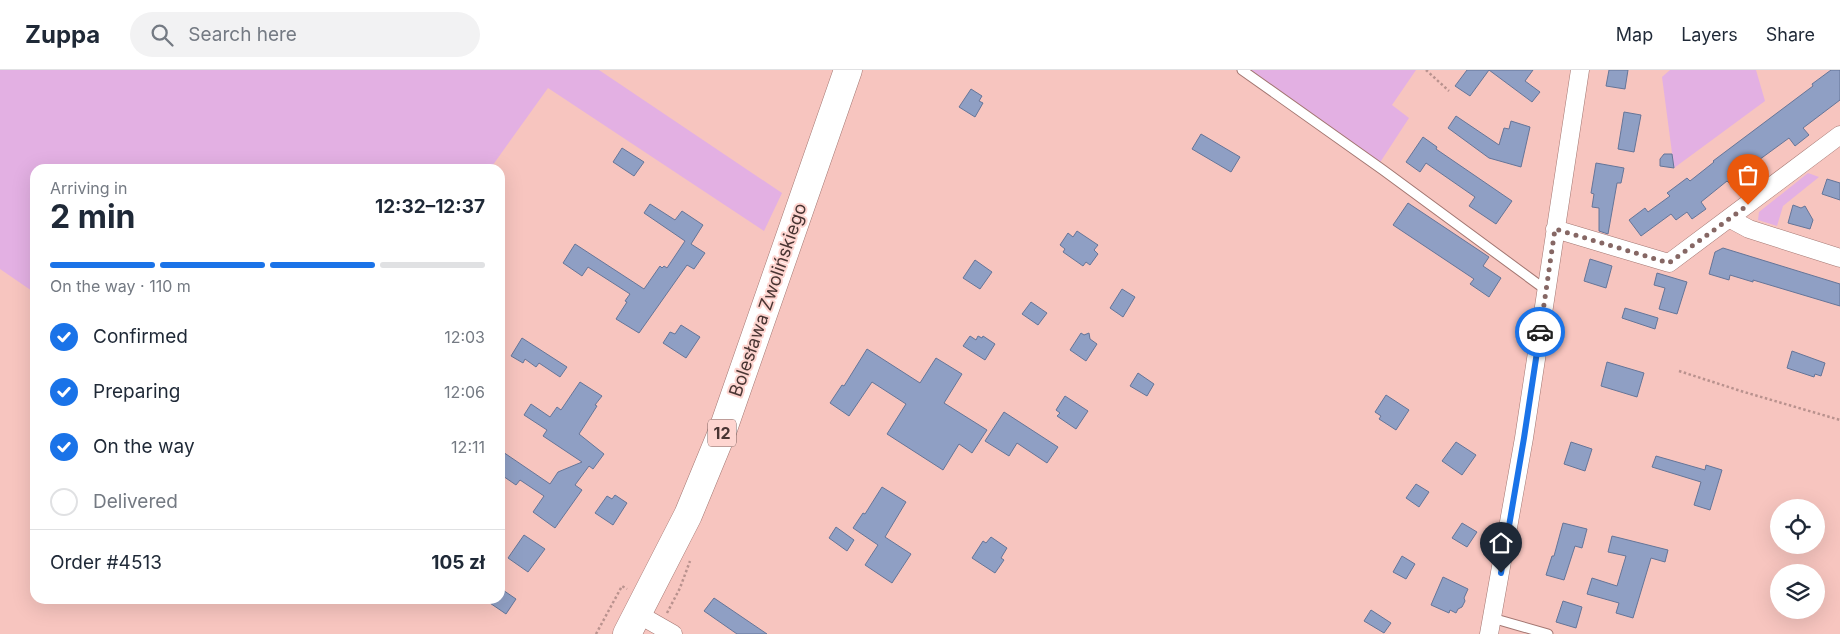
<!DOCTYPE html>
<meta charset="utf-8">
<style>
:root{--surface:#fff;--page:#f2f2f3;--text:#1f2937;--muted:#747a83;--line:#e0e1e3;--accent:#1a73e8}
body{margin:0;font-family:Inter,sans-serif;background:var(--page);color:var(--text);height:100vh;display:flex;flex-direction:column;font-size:19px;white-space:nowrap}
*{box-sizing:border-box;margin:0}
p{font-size:16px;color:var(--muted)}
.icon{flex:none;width:28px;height:28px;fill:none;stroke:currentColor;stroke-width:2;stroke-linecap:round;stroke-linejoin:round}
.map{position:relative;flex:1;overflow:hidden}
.side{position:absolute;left:30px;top:94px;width:475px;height:440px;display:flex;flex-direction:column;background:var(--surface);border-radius:15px;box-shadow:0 5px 20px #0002}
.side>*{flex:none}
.buttons{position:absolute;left:1770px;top:429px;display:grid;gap:10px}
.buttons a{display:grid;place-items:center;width:55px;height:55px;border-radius:50%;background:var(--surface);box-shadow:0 5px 20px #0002;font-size:25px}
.pin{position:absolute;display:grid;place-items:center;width:42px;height:42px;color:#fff;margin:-51px -21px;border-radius:50% 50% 50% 0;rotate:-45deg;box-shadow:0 0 5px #0007}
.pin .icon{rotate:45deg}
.courier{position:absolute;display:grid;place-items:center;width:50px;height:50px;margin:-25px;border:4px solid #1a73e8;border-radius:50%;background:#fff;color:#222;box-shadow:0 1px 6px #0007}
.headline em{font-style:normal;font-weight:700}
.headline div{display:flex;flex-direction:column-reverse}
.headline{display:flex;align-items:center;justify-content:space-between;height:85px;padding:0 20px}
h1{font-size:32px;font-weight:700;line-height:38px}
.bar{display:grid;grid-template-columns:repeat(4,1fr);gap:8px 5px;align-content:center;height:60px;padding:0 20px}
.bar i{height:6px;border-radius:4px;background:var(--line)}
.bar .current{background:var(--accent)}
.bar p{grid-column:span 4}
.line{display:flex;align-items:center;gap:12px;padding:0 20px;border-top:1px solid var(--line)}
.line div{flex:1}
ol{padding:0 20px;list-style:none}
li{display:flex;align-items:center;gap:15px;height:55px}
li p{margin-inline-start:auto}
li .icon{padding:5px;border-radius:50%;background:var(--accent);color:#fff;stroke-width:4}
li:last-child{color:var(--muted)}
li i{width:28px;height:28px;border:2px solid var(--line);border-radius:50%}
header{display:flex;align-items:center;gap:30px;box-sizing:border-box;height:70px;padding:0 25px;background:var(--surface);border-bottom:1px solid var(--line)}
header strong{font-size:24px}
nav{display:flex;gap:28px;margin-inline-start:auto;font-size:18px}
.search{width:350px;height:45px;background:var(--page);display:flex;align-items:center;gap:12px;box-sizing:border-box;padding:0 18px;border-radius:28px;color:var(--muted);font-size:19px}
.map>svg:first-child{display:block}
</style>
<header>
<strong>Zuppa</strong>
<div class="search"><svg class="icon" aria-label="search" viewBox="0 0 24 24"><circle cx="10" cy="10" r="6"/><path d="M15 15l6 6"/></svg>Search here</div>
<nav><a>Map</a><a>Layers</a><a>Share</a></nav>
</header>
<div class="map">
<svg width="1840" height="564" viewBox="0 0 1840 564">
<rect width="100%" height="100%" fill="#f7c5bf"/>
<path fill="#e3b0e3" d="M0 0H599L782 123 764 161 548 18 490 99H35V223L0 199Z
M1247 0H1416L1392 35 1409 48 1379 94Z
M1670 0H1756L1765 31 1674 98 1662 7Z
M1808 103 1819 107 1783 136 1777 156 1758 150 1759 142Z"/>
<path fill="#8f9fc4" stroke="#657598" d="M1467 0H1489L1470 26 1455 16Z
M1489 0H1533L1525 11 1540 22 1532 32Z
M1609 0H1628L1625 19 1606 16Z
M1831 0H1840V30L1803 58 1809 65 1795 76 1789 68 1752 95 1759 104 1743 115 1737 107 1729 113 1727 111 1701 132 1706 139 1692 149 1687 142 1676 150 1671 144 1641 166 1629 150 1645 138 1648 142 1670 126 1667 123 1687 108 1690 111 1714 92 1713 91 1813 16 1812 14Z
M971 19 982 26 979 31 983 33 975 47 959 37Z
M1624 42 1641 45 1634 82 1618 79Z
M1456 46 1499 75 1504 58 1509 59 1511 51 1530 57 1521 97 1489 88 1448 58Z
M1201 64 1240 87 1231 102 1192 79Z
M1423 67 1437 77 1436 79 1512 131 1496 154 1469 136 1475 127 1426 93 1420 102 1406 92Z
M622 78 644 92 634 106 613 92Z
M1664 84H1672L1674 98 1660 96V89Z
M1596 93 1624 98 1621 113H1617L1608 164 1599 161V138L1592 137 1594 124 1591 123Z
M1827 109 1840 113V130L1822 124Z
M1408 133 1489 187 1483 196 1501 208 1489 227 1470 214 1474 209 1393 155Z
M650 134 675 150 682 141 703 155 691 174 705 183 694 199 687 195 639 263 616 249 627 232 625 231 630 224 588 197 582 206 563 193 575 174 644 219 660 196 662 198 664 196 667 198 685 171 644 143Z
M1793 135 1801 138 1805 136 1813 150 1810 159 1788 153Z
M1077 161 1098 175 1094 180 1098 184 1090 195 1086 192 1083 196 1063 182 1065 179 1060 175 1068 163 1073 167Z
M1723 178 1840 214V236L1753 210V212L1730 205 1729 210 1709 204 1715 182Z
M1590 189 1612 196 1606 218 1584 211Z
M975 190 992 202 980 219 963 208Z
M1657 203 1687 212 1677 244 1659 239 1665 218 1654 215Z
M1122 219 1135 227 1123 247 1110 238Z
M1031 232 1047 243 1038 255 1022 244Z
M1625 238 1658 248 1655 259 1622 248Z
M681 255 700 267 686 288 663 273 670 262 675 264Z
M1081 263 1084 265 1089 263 1090 269 1097 274 1086 291 1070 280Z
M970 266 976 270 978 266 982 268 983 266 995 274 985 290 963 276Z
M522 268 567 297 560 307 539 293 536 297 525 289 523 293 511 286Z
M867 279 920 313 936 288 962 304 944 333 987 360 972 383 959 374 943 400 887 364 906 334 872 312 849 346 830 333 842 315 844 316Z
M1792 281 1825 293 1821 306 1815 304 1814 307 1787 298Z
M1607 292 1644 303 1637 327 1601 316Z
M1138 303 1154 314 1147 326 1130 316Z
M580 312 602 326 595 335 597 336 579 364 604 384 593 399 589 396 575 415 582 420 555 458 533 442 544 426 520 410 516 415 500 404V380L550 414 558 402 582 392 543 366 547 360 524 345 531 334 550 347 557 337 561 340Z
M1386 325 1409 340 1396 360 1379 349 1381 346 1375 342Z
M1065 326 1088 341 1076 359 1057 346 1060 343 1056 340Z
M1004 342 1058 377 1047 393 1017 373 1009 386 985 371Z
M1456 372 1476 385 1462 405 1442 391Z
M1571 372 1592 379 1585 401 1564 394Z
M1656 386 1705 400 1706 395 1722 400 1710 440 1694 435 1701 412 1652 397Z
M1416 414 1429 422 1419 437 1406 428Z
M882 417 906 432 885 467 911 484 892 513 865 495 878 475 853 458 863 443 865 444Z
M615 425 627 433 613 455 595 443 607 426 612 429Z
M1462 453 1477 462 1467 477 1452 468Z
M1563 453 1587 459 1582 478 1575 476 1564 510 1546 505 1552 486H1554Z
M836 457 854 470 847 481 829 468Z
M524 465 545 479 528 502 508 488Z
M1612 466 1668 480 1665 492 1651 488 1633 548 1616 543 1619 533 1587 524 1592 508 1617 516 1626 486 1608 482Z
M991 467 1007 478 1001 488 1004 490 995 503 972 488 983 471 986 473Z
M1402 486 1415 494 1406 509 1393 502Z
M1443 507 1468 519 1464 528 1465 531 1462 537 1458 539 1456 543 1450 540 1449 543 1431 535Z
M500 518 516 529 506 544 484 529H500Z
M714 528 767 564H737L704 541Z
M1563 531 1582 537 1576 558 1556 552Z
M1371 540 1391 553 1384 563 1364 551Z"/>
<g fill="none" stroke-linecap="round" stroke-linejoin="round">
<defs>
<path id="lane" d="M1242 0 1383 100 1546 220
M1492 548 1548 564"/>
<path id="street" d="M1733 147 1736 152 1749 159 1840 188
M1555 159 1669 193 1840 65
M638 544 673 564
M1489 564 1524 368 1580 0"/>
<path id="primary" d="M627 564 688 445 721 365 848 0"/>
</defs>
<use href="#lane" stroke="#a37671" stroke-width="11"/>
<use href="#street" stroke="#a37671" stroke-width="19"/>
<use href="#primary" stroke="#a37671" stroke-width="29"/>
<path stroke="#b9928e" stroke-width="2.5" stroke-dasharray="2.5 2.5" stroke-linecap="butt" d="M1426 0 1449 21
M1679 301 1744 322 1840 350
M667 543 680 518 690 491
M596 564 622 516 627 519"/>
<use href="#lane" stroke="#fff" stroke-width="9"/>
<use href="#street" stroke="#fff" stroke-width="18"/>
<use href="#primary" stroke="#fff" stroke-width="28"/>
</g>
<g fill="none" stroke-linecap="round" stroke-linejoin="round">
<path stroke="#866764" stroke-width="5" stroke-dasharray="0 9" d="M1540 262 1555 159 1669 193 1748 135"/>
<path stroke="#1a73e8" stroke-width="6" d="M1501 503 1524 368 1540 262"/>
</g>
<g text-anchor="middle" stroke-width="4" stroke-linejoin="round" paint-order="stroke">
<rect fill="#fed5d0" stroke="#7f6562" stroke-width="1" x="708" y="349.5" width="28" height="27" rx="4"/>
<g font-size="16" font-weight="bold" fill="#493533">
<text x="722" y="369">12</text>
</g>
<g font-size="18" fill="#493533" stroke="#fed5d0">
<text transform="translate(768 230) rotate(-71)" y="6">Bolesława Zwolińskiego</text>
</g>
</g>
</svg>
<div class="buttons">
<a><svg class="icon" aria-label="locate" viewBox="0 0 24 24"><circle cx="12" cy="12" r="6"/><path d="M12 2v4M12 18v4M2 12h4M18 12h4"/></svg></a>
<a><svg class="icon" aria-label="layers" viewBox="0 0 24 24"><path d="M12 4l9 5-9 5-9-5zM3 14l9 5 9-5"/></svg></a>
</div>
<div class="pin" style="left:1748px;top:135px;background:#ea580c"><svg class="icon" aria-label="bag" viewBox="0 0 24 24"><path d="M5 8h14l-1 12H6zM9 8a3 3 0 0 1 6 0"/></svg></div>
<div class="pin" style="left:1501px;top:503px;background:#1f2937"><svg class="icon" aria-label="home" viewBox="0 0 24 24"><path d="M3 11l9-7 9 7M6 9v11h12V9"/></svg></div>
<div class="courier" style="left:1540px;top:262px"><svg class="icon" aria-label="car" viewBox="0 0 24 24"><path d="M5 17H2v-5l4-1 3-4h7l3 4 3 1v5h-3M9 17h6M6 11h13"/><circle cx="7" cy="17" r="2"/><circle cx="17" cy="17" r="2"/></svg></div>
<section class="side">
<div class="headline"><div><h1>2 min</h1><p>Arriving in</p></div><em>12:32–12:37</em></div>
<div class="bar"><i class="current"></i><i class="current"></i><i class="current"></i><i></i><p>On the way · 110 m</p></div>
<ol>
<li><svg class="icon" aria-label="check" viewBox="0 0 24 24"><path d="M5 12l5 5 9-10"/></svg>Confirmed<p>12:03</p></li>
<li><svg class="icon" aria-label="check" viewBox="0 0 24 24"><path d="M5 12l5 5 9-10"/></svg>Preparing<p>12:06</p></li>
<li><svg class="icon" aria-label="check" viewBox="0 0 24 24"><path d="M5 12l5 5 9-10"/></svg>On the way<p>12:11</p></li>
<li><i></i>Delivered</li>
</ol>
<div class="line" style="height:65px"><div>Order #4513</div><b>105 zł</b></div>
</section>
</div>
